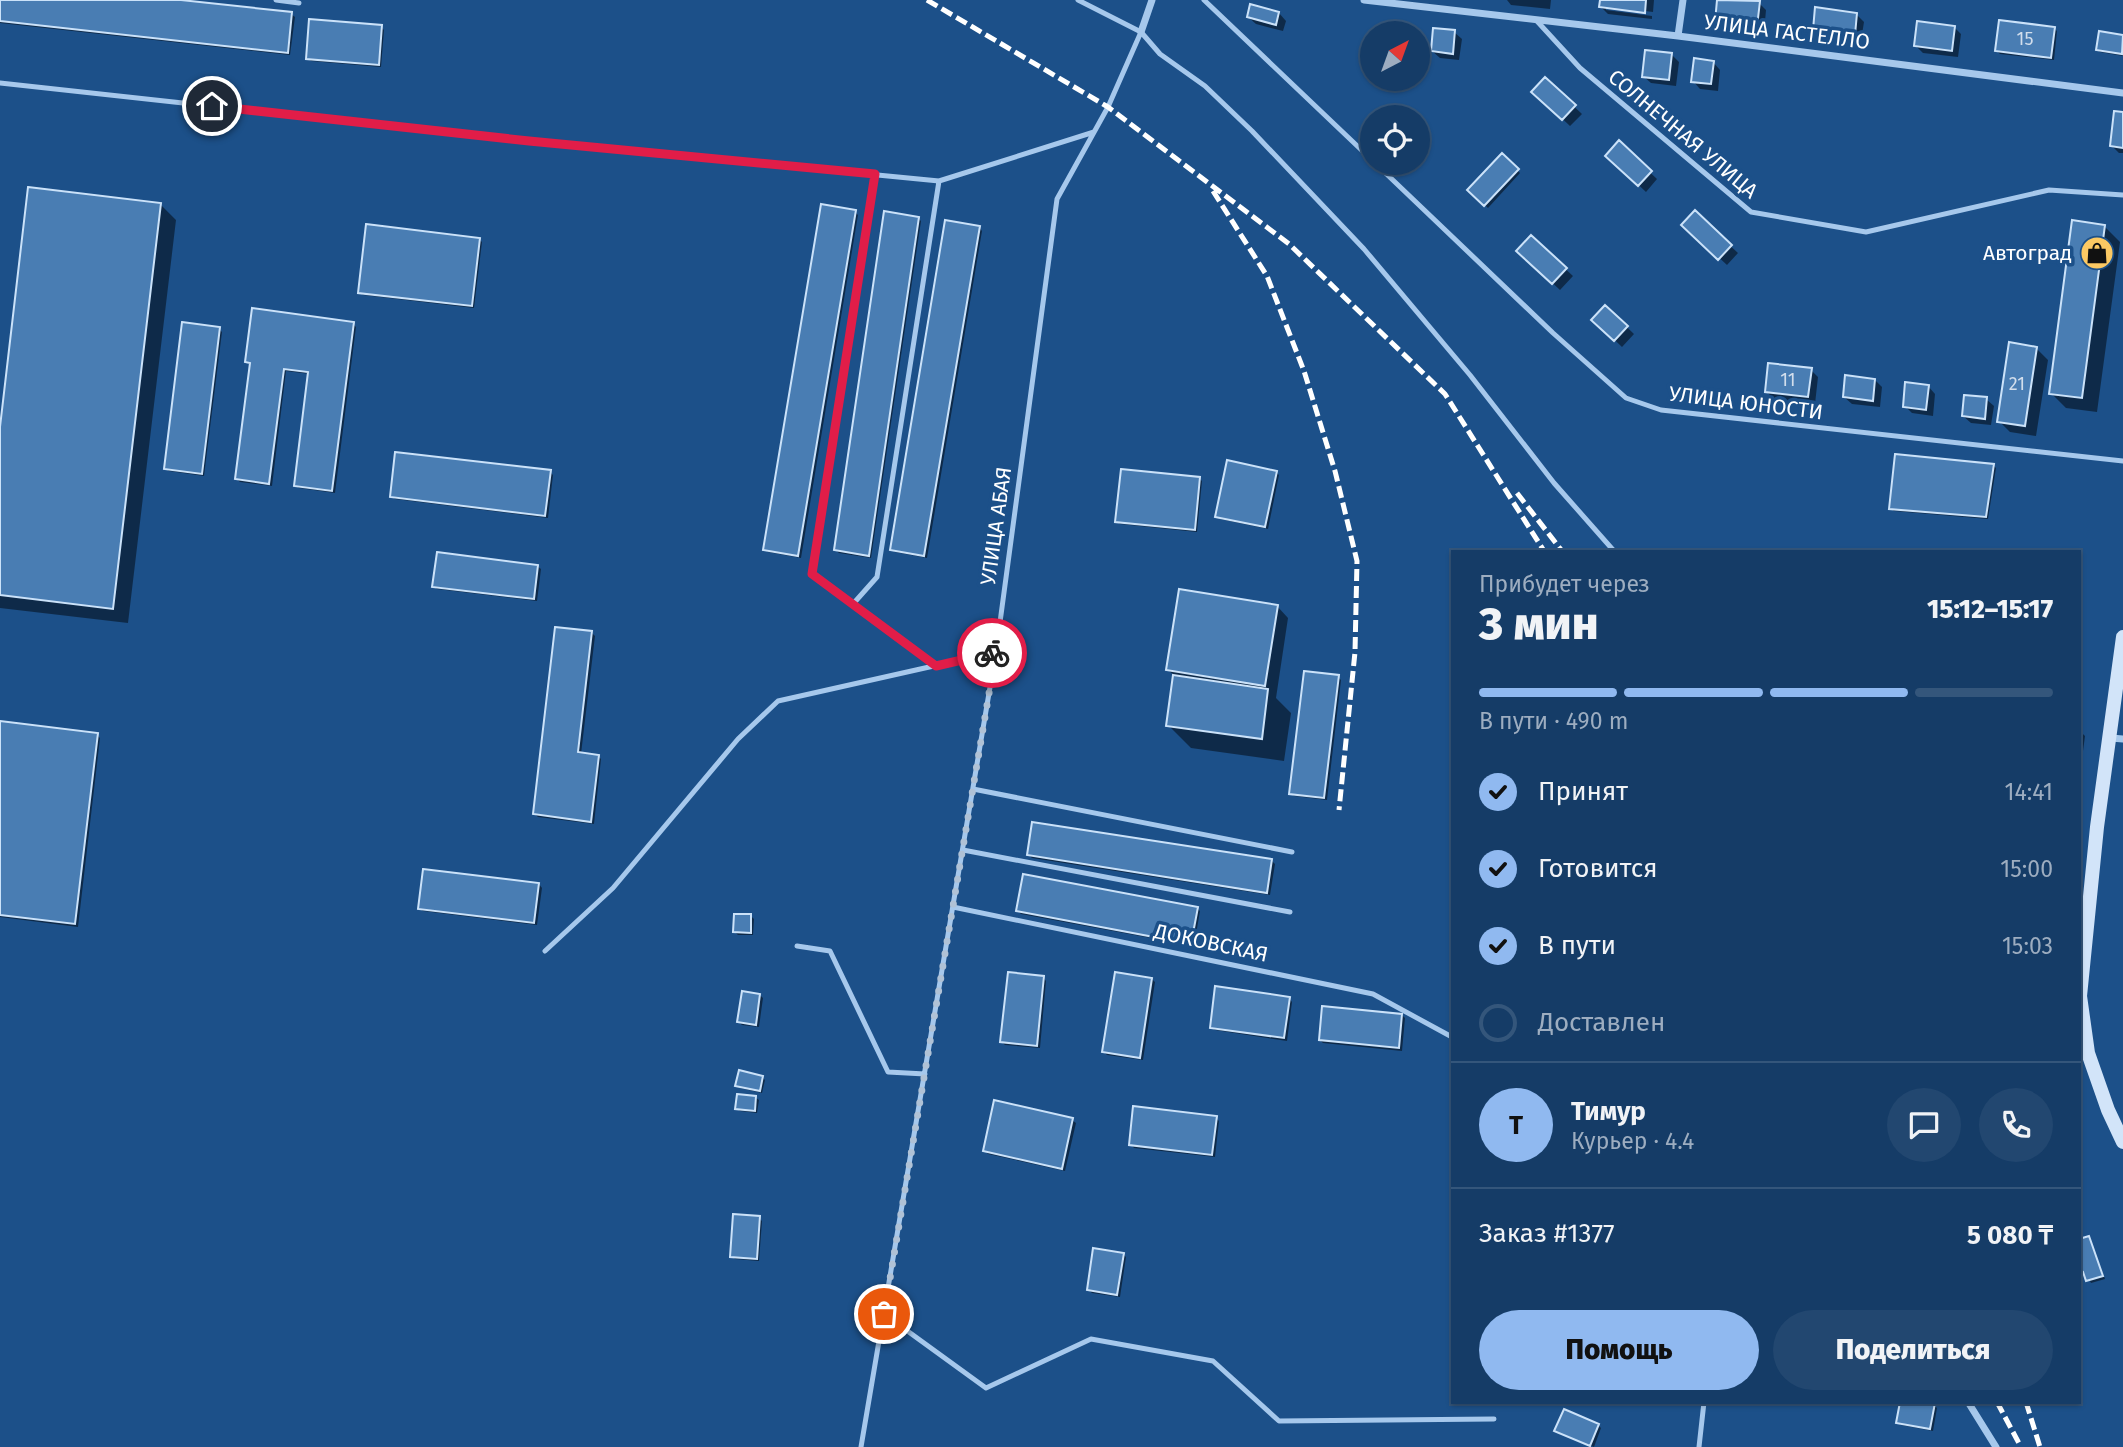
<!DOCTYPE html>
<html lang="ru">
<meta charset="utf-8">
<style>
:root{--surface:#153c67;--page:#224770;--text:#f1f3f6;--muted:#9dadc0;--line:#34567b;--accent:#90b9f0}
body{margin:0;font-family:"Fira Sans",sans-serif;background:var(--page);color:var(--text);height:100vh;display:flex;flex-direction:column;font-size:26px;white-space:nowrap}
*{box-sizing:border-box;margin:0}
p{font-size:23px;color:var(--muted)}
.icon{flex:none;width:38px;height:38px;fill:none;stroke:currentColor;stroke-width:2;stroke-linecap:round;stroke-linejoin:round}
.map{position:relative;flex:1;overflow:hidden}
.panel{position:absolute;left:1451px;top:550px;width:630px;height:854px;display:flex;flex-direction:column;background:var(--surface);border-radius:0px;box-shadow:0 2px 5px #0004,0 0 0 2px var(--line)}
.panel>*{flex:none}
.needle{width:46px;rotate:41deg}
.fabs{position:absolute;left:1360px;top:21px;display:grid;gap:14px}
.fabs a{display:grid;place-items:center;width:70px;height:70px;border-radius:50%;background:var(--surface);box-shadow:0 2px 5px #0004,0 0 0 2px var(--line);font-size:35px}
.pin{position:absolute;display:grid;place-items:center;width:60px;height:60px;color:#fff;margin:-30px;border:4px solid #fff;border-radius:50%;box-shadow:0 2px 7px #0007}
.courier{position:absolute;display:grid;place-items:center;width:70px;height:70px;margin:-35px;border:5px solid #e11d48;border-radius:50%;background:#fff;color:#222;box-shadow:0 2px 9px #0007}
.summary em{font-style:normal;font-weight:800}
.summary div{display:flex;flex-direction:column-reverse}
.summary{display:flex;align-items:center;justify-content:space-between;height:119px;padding:0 28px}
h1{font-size:46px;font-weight:800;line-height:52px}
.bar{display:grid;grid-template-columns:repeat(4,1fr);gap:10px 7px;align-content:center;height:84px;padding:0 28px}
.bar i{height:9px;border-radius:5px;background:var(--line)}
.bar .active{background:var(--accent)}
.bar p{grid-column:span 4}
.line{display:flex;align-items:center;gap:18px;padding:0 28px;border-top:2px solid var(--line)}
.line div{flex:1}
.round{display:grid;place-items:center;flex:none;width:74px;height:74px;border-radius:37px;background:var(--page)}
ol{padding:0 28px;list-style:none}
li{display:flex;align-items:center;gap:21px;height:77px}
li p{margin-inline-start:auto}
li .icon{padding:7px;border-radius:50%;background:var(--accent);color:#111;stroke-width:4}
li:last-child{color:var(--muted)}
li i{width:38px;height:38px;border:4px solid var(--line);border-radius:50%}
.cta{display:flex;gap:14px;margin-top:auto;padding:14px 28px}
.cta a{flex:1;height:80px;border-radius:42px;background:var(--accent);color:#111;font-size:28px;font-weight:800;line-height:80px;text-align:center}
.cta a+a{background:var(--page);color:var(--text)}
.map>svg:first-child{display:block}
</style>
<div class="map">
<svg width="2123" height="1447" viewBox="0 0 2123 1447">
<rect width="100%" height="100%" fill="#1c5089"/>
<path fill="#0007" d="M0 0H165L291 14 295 17 290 55 0 23Z
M1507 0H1551L1550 9 1511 5Z
M1602 0H1654L1653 12 1606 6V10L1652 16V19L1608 14 1601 7Z
M1719 0 1759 3 1766 10 1764 33 1724 28 1716 21Z
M1279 13 1286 21 1283 31 1256 24 1248 17Z
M1856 14 1864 22 1861 41 1822 36 1815 29Z
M381 27 384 30 381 67 311 61 308 58Z
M1954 27 1961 34 1958 57 1923 53 1916 46Z
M2054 28 2057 31 2054 60 2000 54 1997 51Z
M1454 32 1462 39 1459 60 1440 58 1432 51Z
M2100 33 2123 37V56L2100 52 2097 49Z
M1672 55 1679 62 1676 86 1651 83 1643 76Z
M1713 62 1720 70 1718 91 1700 89 1693 81Z
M1545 79 1582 114 1570 126 1534 92Z
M2123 114V153H2119L2112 146Z
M1619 143 1657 179 1646 192 1607 155Z
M1502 155 1520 173 1488 208 1469 190Z
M161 205 176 220 128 623 0 608V442Z
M855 212 858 215 801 558 768 552 765 549Z
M1695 213 1738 253 1727 265 1684 225Z
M918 218 921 221 871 558 839 553 836 550Z
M2104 226 2120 242 2097 412 2066 408 2051 393Z
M979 227 982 231 927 558 895 552 892 549Z
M1531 237 1573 276 1560 290 1518 251Z
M479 239 482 242 474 308 363 295 360 292Z
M1606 307 1634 334 1622 347 1594 320Z
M353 324 356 327 335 493 299 488 296 485 310 374 286 371 272 486 240 482 237 479 251 366 247 362Z
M219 329 222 332 204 476 169 471 165 468Z
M2036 348 2048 360 2036 436 2010 432 1999 421Z
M1811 370 1818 377 1815 404 1774 399 1767 392Z
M1875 380 1882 387 1880 407 1852 404 1844 397Z
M1928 386 1935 394 1933 416 1912 413 1905 406Z
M1986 399 1994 406 1991 425 1971 423 1963 416Z
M1993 465 1996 468 1988 519 1894 511 1890 508Z
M550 472 553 475 548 518 395 499 392 496Z
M1276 472 1279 475 1268 529 1220 519 1217 516Z
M1199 478 1202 481 1197 532 1120 524 1117 521Z
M537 566 541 569 537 601 437 589 434 586Z
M1277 606 1288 618 1276 698 1291 713 1284 761 1191 748 1168 725 1175 676 1168 670Z
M592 633 595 636 581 754 598 756 601 759 594 824 538 817 535 814Z
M1338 677 1341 680 1327 800 1294 796 1291 793Z
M0 723 97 735 100 738 78 927 0 917Z
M2079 730 2085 736 2079 781Z
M1029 855 1272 861 1275 864 1270 895 1032 858Z
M539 884 542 888 537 925 423 911 419 908Z
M1197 908 1200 911 1194 946 1021 914 1018 911Z
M751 916 754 919 753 935H738L735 932Z
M1043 977 1046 981 1040 1048 1005 1045 1002 1042Z
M1152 979 1155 982 1143 1060 1107 1055 1104 1052Z
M760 995 763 998 759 1027 742 1025 739 1022Z
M1289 998 1292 1002 1287 1041 1215 1030 1211 1027Z
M1402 1015 1405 1018 1402 1051 1323 1043 1320 1040Z
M762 1077 765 1080 762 1093 740 1088 737 1085Z
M755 1097 759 1100 757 1113 740 1111 737 1108Z
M1216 1118 1219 1121 1215 1157 1134 1148 1131 1144Z
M1072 1120 1076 1123 1065 1171 988 1154 985 1151Z
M759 1218 762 1221 759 1261 735 1259 732 1256Z
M2089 1238 2105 1279 2091 1283 2086 1274 2079 1277V1241Z
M1123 1254 1126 1257 1120 1297 1092 1293 1089 1290Z
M1901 1402 1934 1405 1937 1408 1933 1431 1901 1425 1898 1422Z
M1598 1425 1601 1428 1594 1447 1556 1430Z"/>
<path fill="#497db3" stroke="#cbe2f9" stroke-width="2" d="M0 0H181L292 12 288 53 0 21Z
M1600 0H1646L1645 13 1599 7Z
M1717 0 1760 1 1757 27 1715 22Z
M1250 4 1279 12 1276 25 1247 17Z
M1815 7 1857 13 1855 35 1813 30Z
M309 19 382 25 379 65 306 59Z
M1999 20 2055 27 2051 58 1995 51Z
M1917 21 1955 26 1952 51 1914 46Z
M1433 28 1455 30 1453 54 1431 51Z
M2099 31 2123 35 2122 54 2096 50Z
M1645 50 1672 53 1669 80 1642 77Z
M1694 58 1714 61 1711 84 1691 82Z
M1545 77 1576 105 1562 120 1531 92Z
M2114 111 2123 112V148L2110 146Z
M1619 140 1652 171 1638 186 1605 156Z
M1502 153 1519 169 1484 206 1467 190Z
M28 187 161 203 113 609 0 595V427Z
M821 204 856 210 798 556 763 550Z
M1695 210 1732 245 1718 260 1681 225Z
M884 211 919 217 869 556 834 550Z
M945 220 980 226 924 556 890 550Z
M2072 220 2105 225 2082 398 2049 394Z
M366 224 480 238 472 306 358 293Z
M1531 235 1567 268 1552 284 1516 251Z
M1605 305 1628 326 1614 341 1591 320Z
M252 308 354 322 332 491 294 486 308 372 284 369 269 484 235 479 250 363 245 362Z
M182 322 220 327 202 474 164 469Z
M2009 342 2037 347 2025 426 1997 422Z
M1768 363 1812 368 1808 397 1765 392Z
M1845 375 1875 379 1873 401 1843 397Z
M1905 382 1929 385 1926 410 1903 407Z
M1964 395 1987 397 1985 419 1962 416Z
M395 452 551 470 545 516 390 497Z
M1895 454 1994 464 1986 517 1889 509Z
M1227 460 1277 471 1265 527 1215 517Z
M1121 469 1200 477 1195 530 1115 522Z
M437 552 538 565 534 599 432 587Z
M1179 589 1278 605 1265 686 1166 670Z
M555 627 592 631 578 752 599 755 591 822 533 814Z
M1304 671 1339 675 1324 798 1289 794Z
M1173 675 1268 689 1262 739 1166 726Z
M0 721 98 733 75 924 0 915Z
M1032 822 1272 859 1267 893 1027 855Z
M423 869 539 883 534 923 418 909Z
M1023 874 1198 907 1191 944 1016 911Z
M734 914H751V933L733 932Z
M1008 972 1044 976 1037 1046 1000 1042Z
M1115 972 1152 978 1140 1058 1102 1052Z
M1215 986 1290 997 1284 1038 1210 1028Z
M742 991 760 994 756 1025 737 1022Z
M1322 1006 1402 1014 1399 1048 1319 1040Z
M739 1070 763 1076 760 1091 735 1086Z
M737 1094 756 1096 755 1111 735 1109Z
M994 1100 1073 1118 1062 1169 983 1151Z
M1133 1106 1217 1116 1212 1155 1129 1145Z
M733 1214 760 1216 757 1259 730 1257Z
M2089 1236 2103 1276 2086 1281 2083 1272 2079 1273V1239Z
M1093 1248 1124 1253 1117 1295 1087 1290Z
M1900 1402 1935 1403 1930 1429 1896 1423Z
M1564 1409 1599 1424 1590 1446 1554 1431Z"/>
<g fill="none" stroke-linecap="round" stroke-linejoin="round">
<path stroke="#a6c8ec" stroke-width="5" d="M276 0 299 3
M1078 0 1141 32 1160 54 1205 86 1252 131 1364 249 1470 375 1554 483 1614 551
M1204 0 1372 160
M1536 20 1580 68 1751 212 1866 232 2049 190 2123 195
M0 83 529 141 939 181 1094 132
M1375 163 1553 333 1626 398 1661 410 2123 461
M875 174 812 574 936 666
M853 604 877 577 939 181
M973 789 1292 852
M963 850 1290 912
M953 907 1373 994 1452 1037
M797 946 830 951 888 1072 925 1074
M545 951 613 888 738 739 778 701 996 652
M884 1314 986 1388 1091 1339 1213 1361 1279 1421 1494 1419
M861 1447 996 652 1057 199 1108 107 1141 32
M1699 1447 1704 1402"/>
<path stroke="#a6c8ec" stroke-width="7" d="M1364 0 1678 36 2123 93
M1141 32 1152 0
M1678 36 1683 0
M2111 738 2123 739
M1968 1402 1996 1447"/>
<path stroke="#d2e4f9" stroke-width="14" d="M2123 637 2097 827 2080 996 2088 1053 2108 1110 2123 1142"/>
<path stroke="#fff" stroke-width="5" stroke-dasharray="12 5" stroke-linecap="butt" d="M927 0 1108 107 1289 244 1445 394 1544 551
M1213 191 1267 276 1304 371 1335 471 1357 561 1355 652 1339 810
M1517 493 1562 551
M1997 1402 2021 1447
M2026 1402 2040 1447"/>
</g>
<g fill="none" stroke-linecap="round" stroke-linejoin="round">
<path stroke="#b0c2d6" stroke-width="7" stroke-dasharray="0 12.6" d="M884 1314 996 652 992 653"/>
<path stroke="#e11d48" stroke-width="9" d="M212 106 529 141 875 174 812 574 936 666 992 653"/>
</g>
<defs>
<symbol id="shop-disc" viewBox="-11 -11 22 22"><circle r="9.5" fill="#fcc963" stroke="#1c5089"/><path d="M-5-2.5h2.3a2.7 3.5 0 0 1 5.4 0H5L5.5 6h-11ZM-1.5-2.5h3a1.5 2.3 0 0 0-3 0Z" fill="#111"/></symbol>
</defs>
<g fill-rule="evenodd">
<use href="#shop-disc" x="2078" y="234" width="38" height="38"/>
</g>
<g text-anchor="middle" stroke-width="7" stroke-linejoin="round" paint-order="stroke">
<g font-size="18" fill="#d2deec">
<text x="2025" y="45">15</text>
<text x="1788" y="386">11</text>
<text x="2017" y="390">21</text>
</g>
<g font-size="21" fill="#fff" stroke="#1c5089">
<text transform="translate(1787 32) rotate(7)" y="7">УЛИЦА ГАСТЕЛЛО</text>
<text transform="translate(1683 134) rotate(40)" y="7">СОЛНЕЧНАЯ УЛИЦА</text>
<text transform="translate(1746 403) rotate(7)" y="7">УЛИЦА ЮНОСТИ</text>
<text transform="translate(996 526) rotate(-82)" y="7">УЛИЦА АБАЯ</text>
<text transform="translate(1211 943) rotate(12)" y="7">ДОКОВСКАЯ</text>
</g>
<g font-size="21" fill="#fff" stroke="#1c5089" text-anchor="end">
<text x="2072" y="260">Автоград</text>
</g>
</g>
</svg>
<div class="fabs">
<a><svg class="needle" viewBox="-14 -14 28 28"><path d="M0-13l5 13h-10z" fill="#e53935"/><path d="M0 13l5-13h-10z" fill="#9dadc0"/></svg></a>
<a><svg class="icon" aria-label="locate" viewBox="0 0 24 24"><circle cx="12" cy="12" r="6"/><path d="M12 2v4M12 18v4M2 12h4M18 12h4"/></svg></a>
</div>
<div class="pin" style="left:884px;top:1314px;background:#ea580c"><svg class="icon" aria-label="bag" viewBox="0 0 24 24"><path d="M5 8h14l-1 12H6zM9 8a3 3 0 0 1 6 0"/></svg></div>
<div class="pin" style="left:212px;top:106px;background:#1f2937"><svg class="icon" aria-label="home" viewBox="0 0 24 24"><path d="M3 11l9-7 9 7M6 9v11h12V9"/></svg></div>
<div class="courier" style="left:992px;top:653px"><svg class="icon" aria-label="bike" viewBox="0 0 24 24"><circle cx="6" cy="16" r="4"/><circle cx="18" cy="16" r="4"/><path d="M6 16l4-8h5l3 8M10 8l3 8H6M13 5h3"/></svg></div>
<section class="panel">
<div class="summary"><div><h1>3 мин</h1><p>Прибудет через</p></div><em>15:12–15:17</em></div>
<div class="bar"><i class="active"></i><i class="active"></i><i class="active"></i><i></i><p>В пути · 490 m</p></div>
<ol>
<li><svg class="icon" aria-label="check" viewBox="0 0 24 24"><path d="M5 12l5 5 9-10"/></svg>Принят<p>14:41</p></li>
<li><svg class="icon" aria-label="check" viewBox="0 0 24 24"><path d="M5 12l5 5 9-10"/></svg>Готовится<p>15:00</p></li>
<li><svg class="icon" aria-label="check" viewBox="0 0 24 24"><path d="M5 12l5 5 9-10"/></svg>В пути<p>15:03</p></li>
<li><i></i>Доставлен</li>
</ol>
<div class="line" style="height:126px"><b class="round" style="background:var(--accent);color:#111">Т</b><div><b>Тимур</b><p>Курьер · 4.4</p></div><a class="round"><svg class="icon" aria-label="chat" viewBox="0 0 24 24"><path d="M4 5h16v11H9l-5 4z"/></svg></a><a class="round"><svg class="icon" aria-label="phone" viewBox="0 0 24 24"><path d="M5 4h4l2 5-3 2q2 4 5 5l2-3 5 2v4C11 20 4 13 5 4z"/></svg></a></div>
<div class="line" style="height:91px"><div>Заказ #1377</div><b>5 080 ₸</b></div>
<div class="cta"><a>Помощь</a><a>Поделиться</a></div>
</section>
</div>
